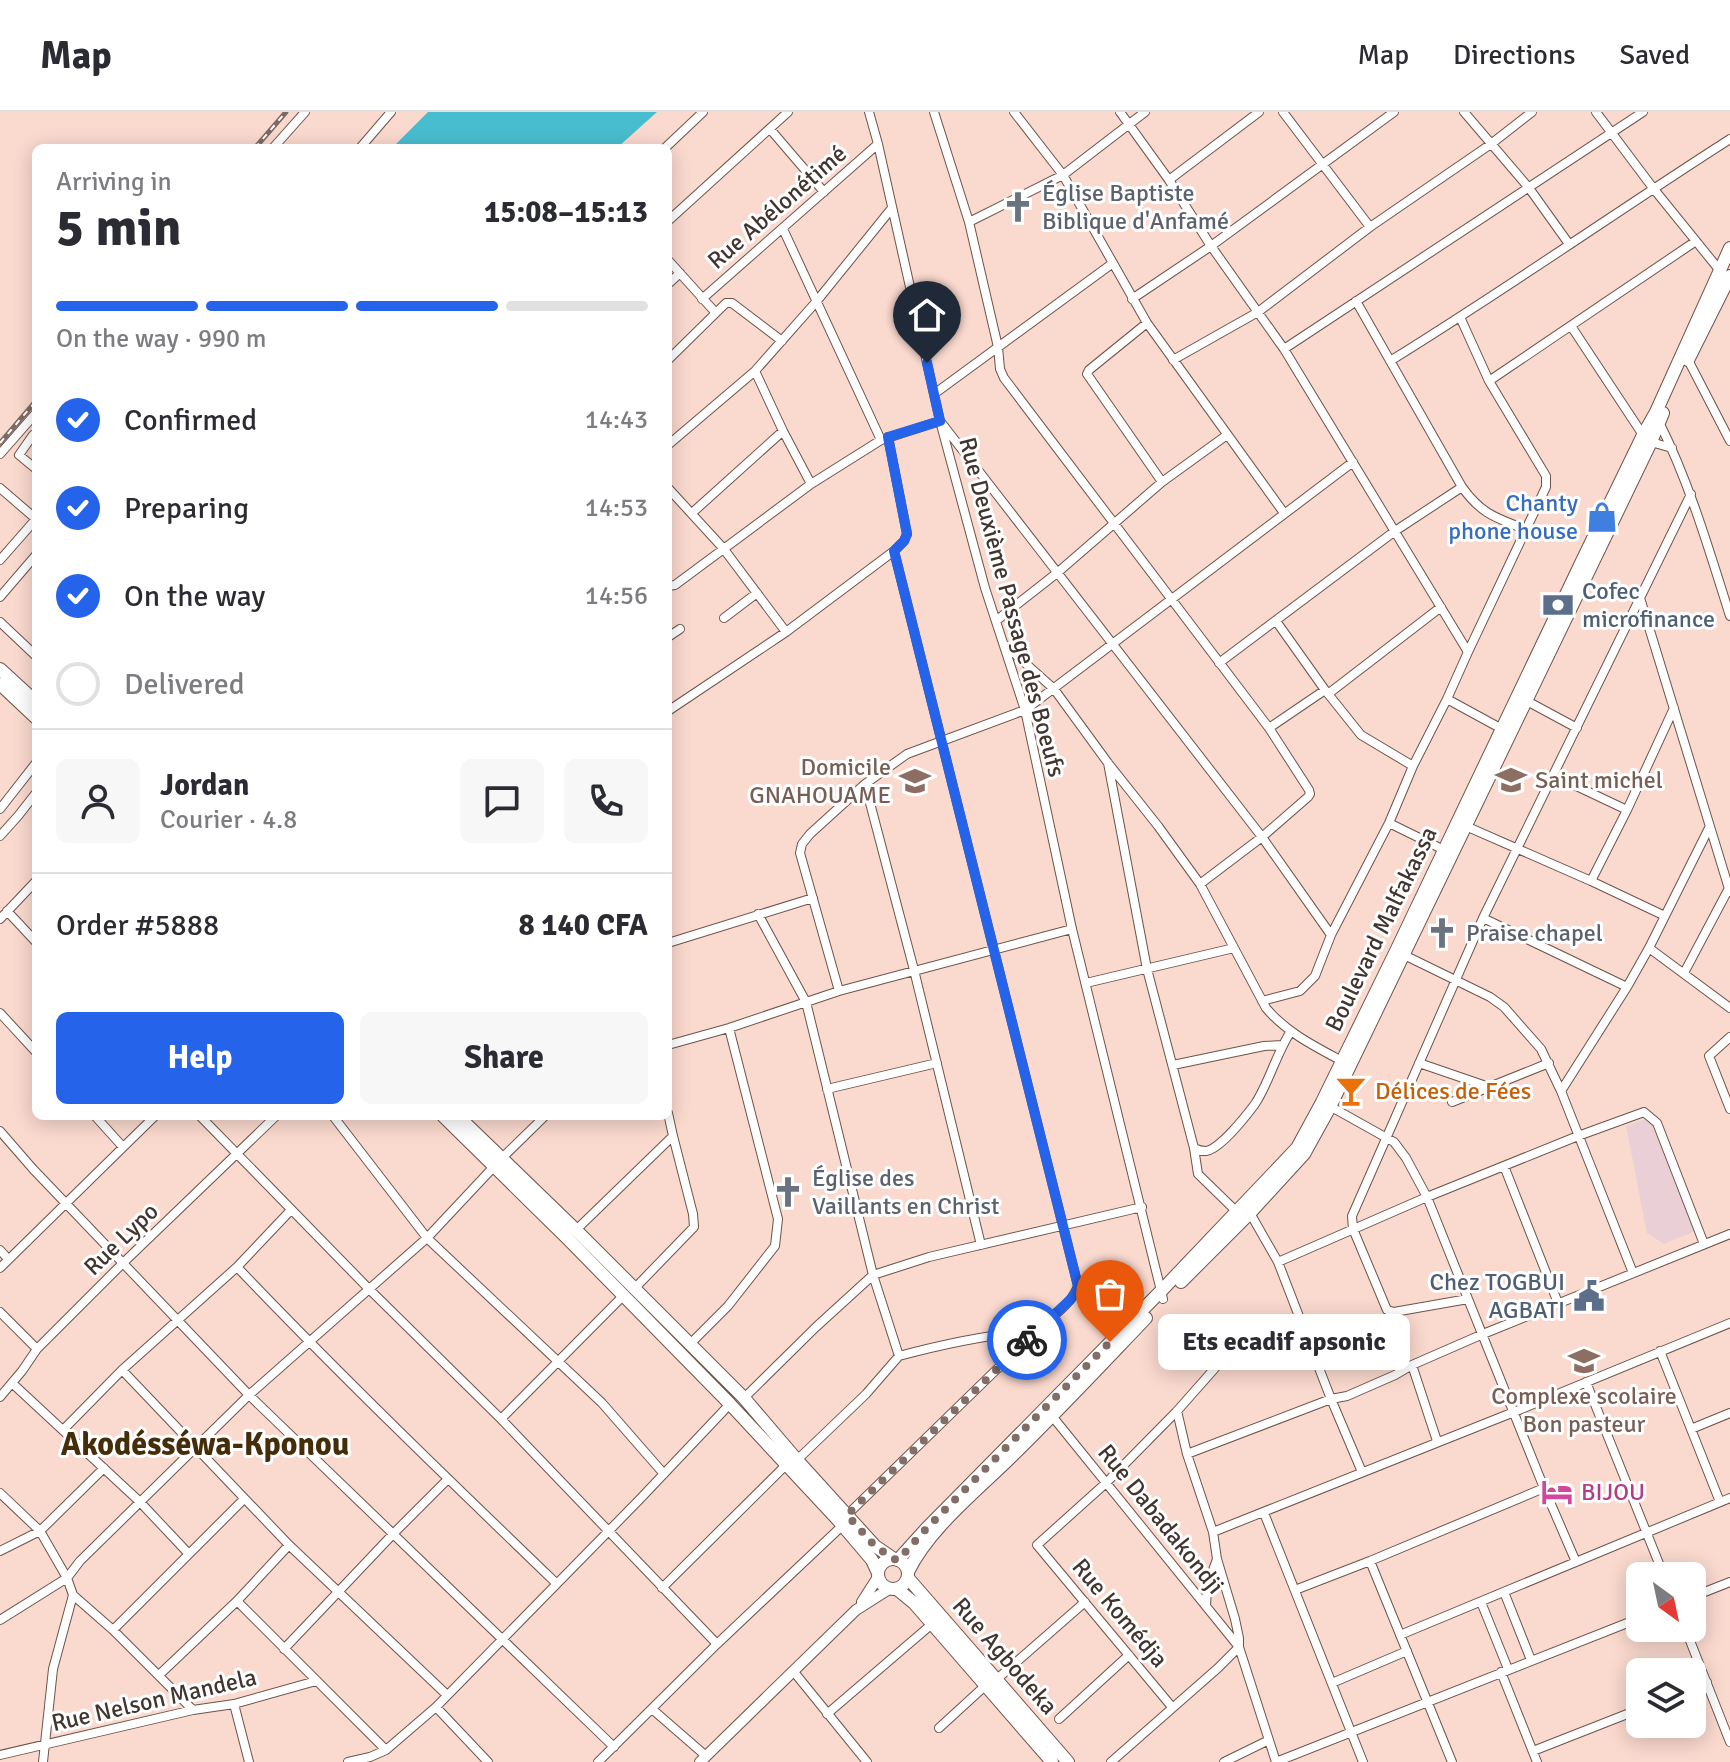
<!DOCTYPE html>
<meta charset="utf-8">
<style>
:root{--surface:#fff;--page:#f7f7f7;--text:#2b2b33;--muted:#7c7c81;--line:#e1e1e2;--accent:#2563eb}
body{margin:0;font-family:Signika,sans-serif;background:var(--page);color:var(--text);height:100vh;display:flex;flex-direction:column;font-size:30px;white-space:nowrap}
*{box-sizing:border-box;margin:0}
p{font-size:26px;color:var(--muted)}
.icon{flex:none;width:44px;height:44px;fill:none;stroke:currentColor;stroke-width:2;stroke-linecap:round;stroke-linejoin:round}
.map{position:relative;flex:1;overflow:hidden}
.drawer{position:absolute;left:32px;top:32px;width:640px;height:976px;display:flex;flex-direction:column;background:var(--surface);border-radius:12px;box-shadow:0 4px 20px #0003}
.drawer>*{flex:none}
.needle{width:52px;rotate:147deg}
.fabs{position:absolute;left:1626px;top:1450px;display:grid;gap:16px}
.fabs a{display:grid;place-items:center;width:80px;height:80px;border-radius:12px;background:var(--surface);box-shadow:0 4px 20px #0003;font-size:40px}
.pin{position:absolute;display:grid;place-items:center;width:68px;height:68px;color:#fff;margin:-82px -34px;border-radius:50% 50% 50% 0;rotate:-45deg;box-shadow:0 0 8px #0007}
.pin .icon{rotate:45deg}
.courier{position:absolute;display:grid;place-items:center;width:80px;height:80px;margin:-40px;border:6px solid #2563eb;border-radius:50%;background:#fff;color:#222;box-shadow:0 2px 10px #0007}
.bubble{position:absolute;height:56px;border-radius:12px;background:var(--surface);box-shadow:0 4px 20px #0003;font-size:26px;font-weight:800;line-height:56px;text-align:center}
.summary em{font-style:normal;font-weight:800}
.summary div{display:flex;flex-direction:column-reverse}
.summary{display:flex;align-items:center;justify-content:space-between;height:136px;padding:0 24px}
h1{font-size:52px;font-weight:800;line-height:60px}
.bar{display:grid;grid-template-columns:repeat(4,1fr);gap:12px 8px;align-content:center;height:96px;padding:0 24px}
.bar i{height:10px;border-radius:6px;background:var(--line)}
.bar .active{background:var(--accent)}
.bar p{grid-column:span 4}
.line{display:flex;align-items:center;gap:20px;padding:0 24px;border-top:2px solid var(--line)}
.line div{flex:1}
.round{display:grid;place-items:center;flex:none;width:84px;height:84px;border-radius:12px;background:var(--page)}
ol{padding:0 24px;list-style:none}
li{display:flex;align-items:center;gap:24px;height:88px}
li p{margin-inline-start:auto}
li .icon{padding:8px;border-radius:50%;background:var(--accent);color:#fff;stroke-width:4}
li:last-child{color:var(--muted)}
li i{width:44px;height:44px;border:4px solid var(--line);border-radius:50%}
.primary-button{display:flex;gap:16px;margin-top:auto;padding:16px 24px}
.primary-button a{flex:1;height:92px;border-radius:12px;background:var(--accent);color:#fff;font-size:32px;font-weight:800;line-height:92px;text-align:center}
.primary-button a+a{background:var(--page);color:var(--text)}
header{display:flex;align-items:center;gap:48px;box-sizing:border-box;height:112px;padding:0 40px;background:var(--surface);border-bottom:2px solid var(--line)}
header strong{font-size:38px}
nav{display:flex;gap:44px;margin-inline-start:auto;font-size:28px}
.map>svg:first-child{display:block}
</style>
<header>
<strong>Map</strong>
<nav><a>Map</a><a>Directions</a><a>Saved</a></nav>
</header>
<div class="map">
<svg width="1730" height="1650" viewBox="0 0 1730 1650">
<rect width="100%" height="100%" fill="#fad9ce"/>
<path fill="#ead0d6" d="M1646 1007 1650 1008 1695 1119 1664 1132 1647 1121 1626 1014Z"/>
<path fill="#49bdd0" d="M428 0H657L617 36H392Z"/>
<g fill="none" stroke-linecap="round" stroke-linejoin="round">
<defs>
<path id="minor" d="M869 0 878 32 940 309 985 476 1025 598 1072 817 1163 1187
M934 0 969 110 998 235 1000 257 1004 266 1269 616 1309 678 1310 682 1308 685 1262 725 1200 772
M1014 0 1063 63 1147 211 1284 401
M1120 0 1169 68 1211 134 1284 237 1468 540
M1283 0 1370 115
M1464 0 1529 76 1569 132
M1596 0 1653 76 1721 160
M770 17 824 80
M273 36 305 0
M360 36 391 0
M665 36 703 0
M1169 68 1259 0
M668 109 788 0
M969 110 1063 63 1145 0
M783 117 881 328
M668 148 715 200
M668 172 680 161
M702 187 878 32
M1132 187 1211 134 1394 0
M1356 189 1462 375C1482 403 1497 406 1527 418
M1147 211 1089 258 1087 262 1162 370
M1571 214 1643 323 1651 330 1672 336
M1284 237 1643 0
M1686 244 1730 329
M668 248 726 191H732L782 229
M1173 248 1258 200 1370 115 1491 32 1532 0
M1390 249C1505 178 1616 100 1730 27
M755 259 783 319 811 372
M1489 269 1696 129
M934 282 1113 151
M1659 310C1690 372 1709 438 1730 504
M36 325 33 323 19 343 36 357
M668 333 755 259 816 190 892 96
M0 342 36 301
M0 376 36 407
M668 376 723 436 786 520
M692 401 783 319
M0 448 36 407
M668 474 675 473 811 372 881 328 940 309 1262 725 1331 823
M0 485 36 443
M1640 486 1730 780
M724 506 757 481
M997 508 1057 461 1162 370 1227 323
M1276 509 1325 578 1361 623 1413 654
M0 510 36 544
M668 525 680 517
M1005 533 1054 577 1108 651 1158 714 1200 772 1266 896C1286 920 1314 934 1342 949
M1219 551 1395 419 1462 375
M1328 582 1441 495
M1447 587 1502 617
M1525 588 1577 616
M668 599 786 520 894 439 904 429 907 422 888 325
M1269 616 1325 578
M1108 651 1147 857 1194 1036C1198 1038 1202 1039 1206 1039 1220 1037 1246 1004 1255 992 1269 971 1276 942 1291 919
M1553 663 1627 698
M865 672 914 858 981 1133
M0 697 36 651
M1389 711 1444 738
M1461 712 1591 769 1665 804
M0 724 18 704 36 681
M1591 769 1627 698 1674 596
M7 799 36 830
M758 802 806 890 873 1163 899 1244C944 1232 989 1222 1036 1219
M1483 806 1627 875
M0 807 36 769
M668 831 813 786
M1649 836 1730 896
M1400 841 1490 885 1504 895 1541 937 1561 979 1633 1161
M1684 861 1729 776
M1086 871 1234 836
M839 879 800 741 802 732 810 722 865 672 907 642 1025 598 1353 350
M1262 889 1300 879 1315 864 1331 823 1389 711 1413 654 1447 587 1468 540 1546 375V364L1489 269 1460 205
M0 901 36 940
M1730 925 1709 944 1730 997
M668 933 729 916 839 879 1072 817
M1419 951 1489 975
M1173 953 1264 934 1281 933
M827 977 937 951
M1561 979 1627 875 1649 836 1709 716
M1452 990 1549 951
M1326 992 1394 1030 1406 1046 1427 1085 1544 1376 1576 1450
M95 1004 123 1035
M200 1004 369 1177 501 1307 717 1532
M333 1004 427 1126 602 1291 664 1362
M0 1019 33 1057 249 1283 614 1635
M1194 1036 1198 1062 1237 1100
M1504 1054 1558 1191
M1250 1101 1278 1150 1331 1287 1362 1360
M576 1118 673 1024 668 1001
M0 1138 8 1147
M1278 1150 1427 1085 1578 1024 1644 1000 1657 1011 1704 1132
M237 1155C340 1263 448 1367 556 1471
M0 1156 155 1004
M634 1177 694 1115 693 1102 673 1024
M1468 1187 1394 1200 1387 1198 1353 1117 1352 1104 1483 806 1691 382
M0 1200 37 1237
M690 1232 728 1194 775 1134 778 1107 729 916
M1660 1239 1720 1390
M1412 1253 1437 1329
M122 1258 289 1433 447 1583
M1586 1270 1664 1464
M12 1271 139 1389 188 1441
M0 1285 22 1259 37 1237 123 1151 276 1004
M744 1286 816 1215 873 1163 929 1145 1142 1095
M1177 1299 1187 1342 1213 1420 1217 1447 1235 1507 1239 1526V1535L1276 1650
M1052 1304 1239 1535
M501 1307 624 1183
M1691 1317 1730 1301
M63 1318 122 1258 237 1155 291 1098
M1187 1342 1331 1287 1347 1284 1395 1263 1412 1253 1483 1222 1730 1122
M797 1348 866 1282 899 1244
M0 1381 40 1419 67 1466 73 1483 113 1518 193 1598
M1264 1401 1363 1650
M847 1403C909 1343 971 1283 1032 1223 1047 1208 1071 1194 1078 1174L894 439
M1213 1420 1514 1300 1730 1211
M0 1439 40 1419 104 1356
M1370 1449 1452 1650
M662 1476 787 1352
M1295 1478 1370 1449 1544 1376
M1504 1480 1531 1548
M1692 1485 1730 1470
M237 1489 386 1638
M1481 1490 1508 1557
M1206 1494 1207 1475 1217 1447
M0 1508 67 1466 80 1449 249 1283 427 1126 502 1046 545 1004
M1685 1516 1730 1630
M113 1518 244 1387
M1400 1523 1730 1386
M284 1537 394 1421 448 1367
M794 1560 867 1650
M1501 1560 1537 1650
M159 1563 237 1489 289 1433
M997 1567 1085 1490
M1332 1571 1407 1539
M1692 1576 1707 1570
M234 1592 249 1650
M436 1595 488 1650
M1172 1595 1037 1433 1106 1371 1177 1299 1254 1212
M652 1597 706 1644
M827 1602 932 1512
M1059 1607 1129 1543
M939 1616 986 1573
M1533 1639 1640 1597
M0 1643 193 1598 234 1592 316 1569
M43 1650 53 1557 73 1483
M348 1650 370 1645 386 1638 436 1595 640 1387 730 1292
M598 1650 717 1532 843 1413
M1111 1650 1218 1556 1239 1535
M1224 1650 1269 1628
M1276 1650 1640 1506"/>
<path id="tertiary" d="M862 1490 878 1465
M700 1650 856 1498 889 1477"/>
<path id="secondary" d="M1688 248 1730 164
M1181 1170 1250 1101 1304 1042 1330 995 1651 330 1663 301
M898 1448 926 1417 1162 1178 1297 1036 1322 990 1396 839 1582 449 1643 323 1656 300 1730 136
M908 1460C929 1416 979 1377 1014 1342 1059 1298 1102 1252 1146 1206"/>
<path id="primary" d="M0 557 36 590
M0 572 36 606
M443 1004 568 1127 730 1292 838 1408 872 1448 878 1461
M458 1004 576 1118 744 1286 797 1348 875 1434 894 1447
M878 1462a15 15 0 1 1 30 0a15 15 0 1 1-30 0Z
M908 1466 1068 1650
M897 1477 914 1491 1052 1650"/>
</defs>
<use href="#minor" stroke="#6e5349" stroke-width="10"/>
<use href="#tertiary" stroke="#6e5349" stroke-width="12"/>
<use href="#secondary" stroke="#6e5349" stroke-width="14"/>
<use href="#primary" stroke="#6e5349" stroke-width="14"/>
<use href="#minor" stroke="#fff" stroke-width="8"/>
<use href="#tertiary" stroke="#fff" stroke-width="10"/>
<use href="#secondary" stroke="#fff" stroke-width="12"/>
<use href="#primary" stroke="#fff" stroke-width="12"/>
<defs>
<path id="rail" d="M255 36 286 0
M0 331 36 289"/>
</defs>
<use href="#rail" stroke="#7e6a63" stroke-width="5"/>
<use href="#rail" stroke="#fff" stroke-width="2" stroke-dasharray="6" stroke-linecap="butt"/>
</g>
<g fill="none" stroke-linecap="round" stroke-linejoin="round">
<path stroke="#826e67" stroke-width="8" stroke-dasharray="0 14.4" d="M1027 1228 847 1403 875 1434 894 1447 898 1448 926 1417 1110 1230"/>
<path stroke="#2563eb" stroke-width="10" d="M927 251 940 309 888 325 907 422 904 429 894 439 1078 1174 1075 1182 1070 1188 1027 1228"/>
</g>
<defs>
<symbol id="church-bare" viewBox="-9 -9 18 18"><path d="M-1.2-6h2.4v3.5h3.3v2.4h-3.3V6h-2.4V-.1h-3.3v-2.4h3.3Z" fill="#6b7280" stroke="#fff" stroke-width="2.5" paint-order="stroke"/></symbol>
<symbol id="shop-bare" viewBox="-9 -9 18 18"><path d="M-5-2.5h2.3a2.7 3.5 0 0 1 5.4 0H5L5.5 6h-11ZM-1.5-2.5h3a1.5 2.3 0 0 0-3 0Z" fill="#3f7fe0" stroke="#fff" stroke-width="2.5" paint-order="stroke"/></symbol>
<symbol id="bank-bare" viewBox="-9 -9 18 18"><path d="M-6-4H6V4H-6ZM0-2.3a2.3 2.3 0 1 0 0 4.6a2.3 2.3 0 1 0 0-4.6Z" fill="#5c6f8a" stroke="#fff" stroke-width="2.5" paint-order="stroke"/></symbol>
<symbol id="school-bare" viewBox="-9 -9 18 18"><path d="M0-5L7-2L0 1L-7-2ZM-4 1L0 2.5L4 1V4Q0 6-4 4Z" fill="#8d6e63" stroke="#fff" stroke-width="2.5" paint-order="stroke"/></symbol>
<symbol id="bar-bare" viewBox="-9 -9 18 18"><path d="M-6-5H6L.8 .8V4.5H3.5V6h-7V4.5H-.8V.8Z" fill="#e8710a" stroke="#fff" stroke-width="2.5" paint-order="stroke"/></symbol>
<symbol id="civic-bare" viewBox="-9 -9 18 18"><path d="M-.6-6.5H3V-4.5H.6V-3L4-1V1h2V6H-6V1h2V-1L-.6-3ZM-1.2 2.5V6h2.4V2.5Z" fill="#5c6f8a" stroke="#fff" stroke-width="2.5" paint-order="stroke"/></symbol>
<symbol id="hotel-bare" viewBox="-9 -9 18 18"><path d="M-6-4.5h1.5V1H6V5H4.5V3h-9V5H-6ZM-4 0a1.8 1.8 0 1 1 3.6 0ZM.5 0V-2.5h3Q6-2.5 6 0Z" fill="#d1479c" stroke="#fff" stroke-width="2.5" paint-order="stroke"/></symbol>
</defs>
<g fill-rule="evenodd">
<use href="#church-bare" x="996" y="73" width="44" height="44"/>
<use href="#shop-bare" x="1580" y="383" width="44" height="44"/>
<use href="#bank-bare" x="1536" y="471" width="44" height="44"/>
<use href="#school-bare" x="1489" y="646" width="44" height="44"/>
<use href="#school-bare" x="893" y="647" width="44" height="44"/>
<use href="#church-bare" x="1420" y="799" width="44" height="44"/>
<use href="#bar-bare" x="1329" y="957" width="44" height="44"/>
<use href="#church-bare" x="766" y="1058" width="44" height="44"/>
<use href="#civic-bare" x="1567" y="1162" width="44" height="44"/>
<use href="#school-bare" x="1562" y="1227" width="44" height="44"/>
<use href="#hotel-bare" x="1535" y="1358" width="44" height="44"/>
</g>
<g text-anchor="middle" stroke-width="6" stroke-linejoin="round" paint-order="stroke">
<g font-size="24" fill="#5b616d" stroke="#fff" text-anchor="start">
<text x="1042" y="89">Église Baptiste<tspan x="1042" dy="28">Biblique d'Anfamé</tspan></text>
<text x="1466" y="829">Praise chapel</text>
<text x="812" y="1074">Église des<tspan x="812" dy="28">Vaillants en Christ</tspan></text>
</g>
<g font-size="24" fill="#423530" stroke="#fff">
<text transform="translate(777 95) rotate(-41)" y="8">Rue Abélonétimé</text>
<text transform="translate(1012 495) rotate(75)" y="8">Rue Deuxième Passage des Boeufs</text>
<text transform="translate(1381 817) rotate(-64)" y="8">Boulevard Malfakassa</text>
<text transform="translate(121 1127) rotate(-44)" y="8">Rue Lypo</text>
<text transform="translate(1161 1407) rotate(51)" y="8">Rue Dabadakondji</text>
<text transform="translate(1120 1501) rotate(50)" y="8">Rue Komédja</text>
<text transform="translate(1005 1544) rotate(49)" y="8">Rue Agbodeka</text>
<text transform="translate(154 1588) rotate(-13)" y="8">Rue Nelson Mandela</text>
</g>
<g font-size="24" fill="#366cbe" stroke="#fff" text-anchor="end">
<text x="1578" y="399">Chanty<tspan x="1578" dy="28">phone house</tspan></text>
</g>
<g font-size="24" fill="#4e5e75" stroke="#fff" text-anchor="start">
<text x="1582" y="487">Cofec<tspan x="1582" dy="28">microfinance</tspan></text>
<text x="1565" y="1178" text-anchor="end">Chez TOGBUI<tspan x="1565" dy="28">AGBATI</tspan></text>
</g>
<g font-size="24" fill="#785e54" stroke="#fff" text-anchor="end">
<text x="891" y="663">Domicile<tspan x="891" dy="28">GNAHOUAME</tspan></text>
<text x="1535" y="676" text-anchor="start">Saint michel</text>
<text x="1584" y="1292" text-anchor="middle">Complexe scolaire<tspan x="1584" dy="28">Bon pasteur</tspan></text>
</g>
<g font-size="24" fill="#c56008" stroke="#fff" text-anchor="start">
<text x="1375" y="987">Délices de Fées</text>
</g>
<g font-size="24" fill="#b23c85" stroke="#fff" text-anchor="start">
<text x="1581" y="1388">BIJOU</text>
</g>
<g font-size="32" font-weight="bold" fill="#462d0a" stroke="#fff">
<text x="205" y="1343">Akodésséwa-Kponou</text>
</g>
</g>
</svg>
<div class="fabs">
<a><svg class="needle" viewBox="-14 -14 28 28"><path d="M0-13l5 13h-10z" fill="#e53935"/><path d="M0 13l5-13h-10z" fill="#7c7c81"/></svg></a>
<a><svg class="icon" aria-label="layers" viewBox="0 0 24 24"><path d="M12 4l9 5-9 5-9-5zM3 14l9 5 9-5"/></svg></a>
</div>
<div class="pin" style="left:1110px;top:1230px;background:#ea580c"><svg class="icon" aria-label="bag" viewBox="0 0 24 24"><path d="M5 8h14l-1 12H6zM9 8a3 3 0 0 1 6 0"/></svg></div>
<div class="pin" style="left:927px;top:251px;background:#1f2937"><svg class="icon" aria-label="home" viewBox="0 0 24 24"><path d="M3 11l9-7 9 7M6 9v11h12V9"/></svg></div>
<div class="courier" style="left:1027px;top:1228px"><svg class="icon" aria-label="bike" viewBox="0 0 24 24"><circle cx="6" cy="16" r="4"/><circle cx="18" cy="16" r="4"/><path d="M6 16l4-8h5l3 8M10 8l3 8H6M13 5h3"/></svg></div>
<div class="bubble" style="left:1158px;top:1202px;width:252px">Ets ecadif apsonic</div>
<section class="drawer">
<div class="summary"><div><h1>5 min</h1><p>Arriving in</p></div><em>15:08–15:13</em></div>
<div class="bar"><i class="active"></i><i class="active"></i><i class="active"></i><i></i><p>On the way · 990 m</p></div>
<ol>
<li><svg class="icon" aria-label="check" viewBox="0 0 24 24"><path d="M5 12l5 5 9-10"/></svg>Confirmed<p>14:43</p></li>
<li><svg class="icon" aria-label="check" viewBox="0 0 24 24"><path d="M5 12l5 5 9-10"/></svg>Preparing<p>14:53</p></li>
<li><svg class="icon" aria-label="check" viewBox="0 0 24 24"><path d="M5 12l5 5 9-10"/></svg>On the way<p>14:56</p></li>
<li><i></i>Delivered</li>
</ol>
<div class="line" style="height:144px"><a class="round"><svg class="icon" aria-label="person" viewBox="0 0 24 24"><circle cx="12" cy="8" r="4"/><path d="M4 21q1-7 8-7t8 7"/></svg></a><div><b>Jordan</b><p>Courier · 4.8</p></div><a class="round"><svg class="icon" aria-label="chat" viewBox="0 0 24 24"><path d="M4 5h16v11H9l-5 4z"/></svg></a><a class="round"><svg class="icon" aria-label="phone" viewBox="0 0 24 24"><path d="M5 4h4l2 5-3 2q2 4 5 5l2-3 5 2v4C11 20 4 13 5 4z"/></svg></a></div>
<div class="line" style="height:104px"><div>Order #5888</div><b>8 140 CFA</b></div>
<div class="primary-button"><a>Help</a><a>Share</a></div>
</section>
</div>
